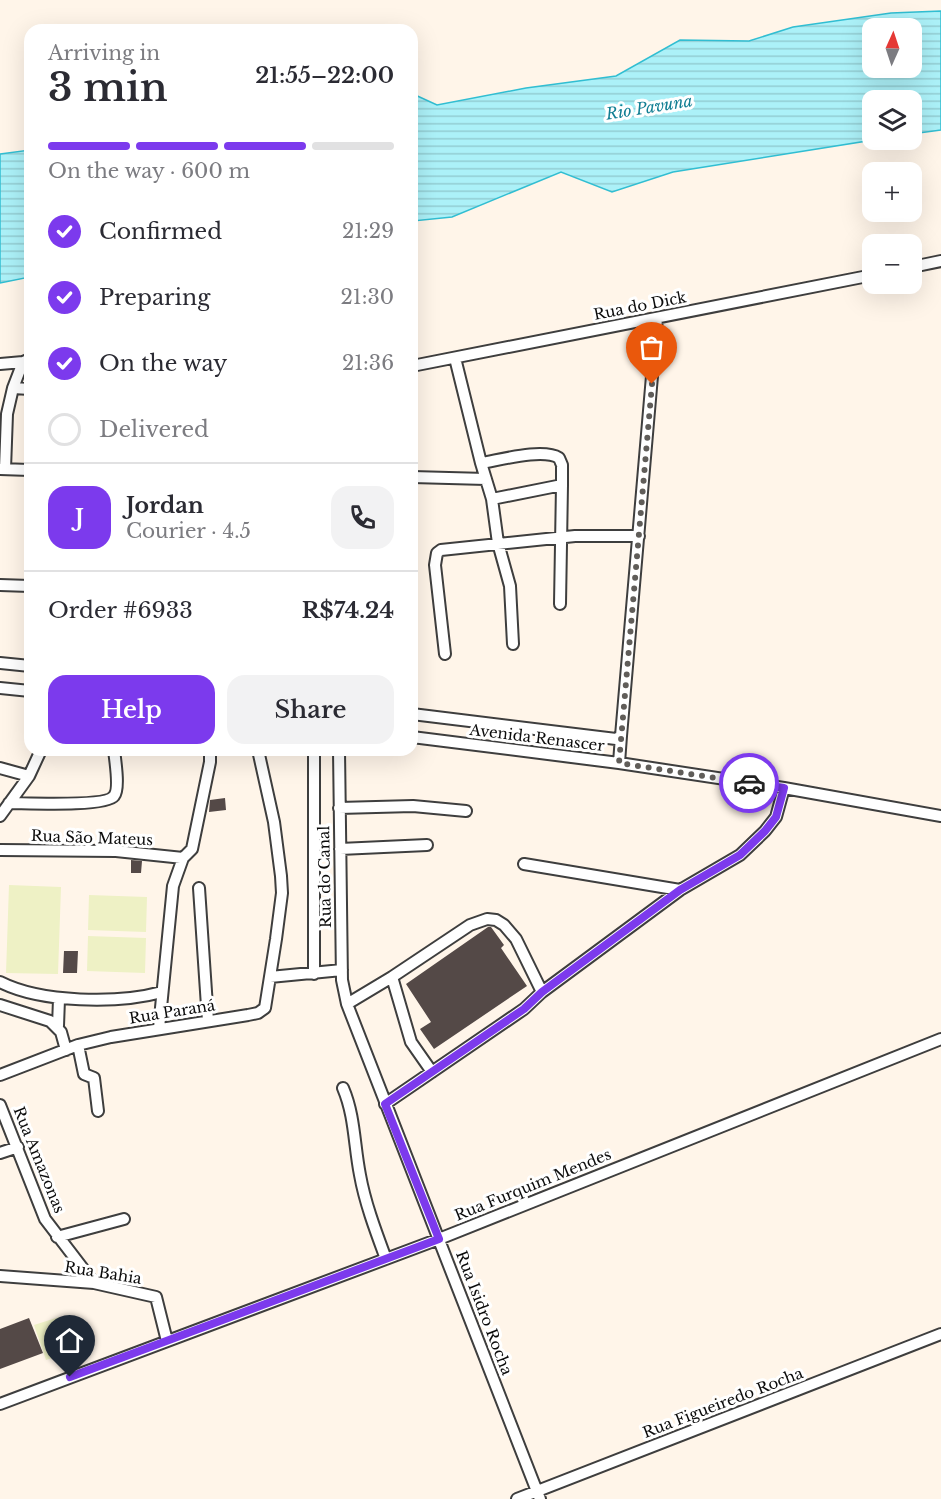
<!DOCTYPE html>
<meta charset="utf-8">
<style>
:root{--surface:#fff;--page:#f2f2f3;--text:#2b2b33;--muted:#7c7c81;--line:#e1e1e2;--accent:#7c3aed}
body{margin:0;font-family:"Libre Baskerville",serif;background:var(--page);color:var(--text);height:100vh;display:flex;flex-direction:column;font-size:22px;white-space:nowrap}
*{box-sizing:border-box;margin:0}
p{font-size:20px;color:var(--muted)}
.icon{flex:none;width:33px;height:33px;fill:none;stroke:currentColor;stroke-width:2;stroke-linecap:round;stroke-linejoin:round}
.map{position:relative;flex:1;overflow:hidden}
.drawer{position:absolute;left:24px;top:24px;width:394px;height:732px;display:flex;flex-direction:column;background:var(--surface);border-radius:18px;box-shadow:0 6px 24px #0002}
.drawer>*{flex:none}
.needle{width:39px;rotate:3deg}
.buttons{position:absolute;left:862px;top:18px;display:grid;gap:12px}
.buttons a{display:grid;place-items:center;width:60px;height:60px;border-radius:12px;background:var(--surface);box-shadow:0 6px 24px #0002;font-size:30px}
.pin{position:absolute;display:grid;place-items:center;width:51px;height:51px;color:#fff;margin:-62px -26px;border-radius:50% 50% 50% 0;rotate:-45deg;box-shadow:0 0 6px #0007}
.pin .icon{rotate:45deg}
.courier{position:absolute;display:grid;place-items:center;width:60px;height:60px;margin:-30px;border:4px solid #7c3aed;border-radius:50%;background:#fff;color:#222;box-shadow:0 2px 8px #0007}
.summary em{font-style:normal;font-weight:600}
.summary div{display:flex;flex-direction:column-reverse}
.summary{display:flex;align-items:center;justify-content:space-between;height:102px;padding:0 24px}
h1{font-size:39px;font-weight:600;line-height:45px}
.bar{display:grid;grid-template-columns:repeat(4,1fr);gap:9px 6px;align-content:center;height:72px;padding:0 24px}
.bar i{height:8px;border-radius:4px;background:var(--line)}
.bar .selected{background:var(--accent)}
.bar p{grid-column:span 4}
.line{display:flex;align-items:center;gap:15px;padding:0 24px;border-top:2px solid var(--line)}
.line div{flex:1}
.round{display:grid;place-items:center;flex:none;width:63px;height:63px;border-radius:18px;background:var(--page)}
ol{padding:0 24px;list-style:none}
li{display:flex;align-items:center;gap:18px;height:66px}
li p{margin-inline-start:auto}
li .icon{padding:6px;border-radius:50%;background:var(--accent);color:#fff;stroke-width:4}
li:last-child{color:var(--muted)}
li i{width:33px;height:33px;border:3px solid var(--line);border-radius:50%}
.primary-button{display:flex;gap:12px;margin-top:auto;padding:12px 24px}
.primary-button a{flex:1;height:69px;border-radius:18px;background:var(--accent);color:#fff;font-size:24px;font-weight:600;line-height:69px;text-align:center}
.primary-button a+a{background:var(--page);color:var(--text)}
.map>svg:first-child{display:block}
</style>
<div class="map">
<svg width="941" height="1499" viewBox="0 0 941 1499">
<defs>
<pattern id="water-rules" width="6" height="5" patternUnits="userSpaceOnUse" patternTransform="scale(1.5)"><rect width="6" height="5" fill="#acf1f8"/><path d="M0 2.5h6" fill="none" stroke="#93cdd3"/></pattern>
</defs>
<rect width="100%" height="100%" fill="#fff5e9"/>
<path fill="#eef1c5" d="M9 885 61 887 58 974 6 973Z
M89 895 147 897 146 932 88 930Z
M88 936 146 938 145 973 87 971Z
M59 1317 71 1352 46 1360 34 1325Z"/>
<path fill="url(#water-rules)" stroke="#31bed2" stroke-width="1.5" fill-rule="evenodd" d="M941 11V130L912 134V100H873V140L673 172 612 192 561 172 452 217 413 221V94L437 105 526 88 616 76 680 40 749 41 793 27 891 13ZM873 28H912V68H873Z
M30 150V277L0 283V154Z"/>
<path fill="#544947" d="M225 798 226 810 209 812 210 800Z
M131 860 142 861 141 873H131Z
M488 927H491L504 945 501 948 527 986 434 1049 420 1029 431 1022 406 984Z
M64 951H78L77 973H63Z
M29 1318 43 1353 0 1369V1329Z"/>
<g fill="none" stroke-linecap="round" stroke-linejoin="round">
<defs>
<path id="minor" d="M912 267 941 261
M455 358 481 463 492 499 498 543 510 586 513 644
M0 364 23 362
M412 366 873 275
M13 388 30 389
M481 463C500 460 543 448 559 458L562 465V485L560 604
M0 469 30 470
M5 469 7 414 13 388 23 362 30 359
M412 477 486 479
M492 499 562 485
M0 585 30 586
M445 654 435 565 437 553 441 550 575 536H639
M0 663 30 666
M0 688 30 691
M412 714 616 739 621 736 657 318
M412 737 619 763 784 788 941 816
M339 750 342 980 347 1004 540 1499
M619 763 621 736
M0 768 29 776
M9 803C26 803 106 807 114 796 120 789 115 759 114 750
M339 808 413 806 466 811
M0 816 29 776 41 750
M340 849 427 845
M0 850 116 851 183 858
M524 864 680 890
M199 888 208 1021
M314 974V750
M270 977 342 970
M392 977 411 1042 432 1072
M0 982C41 1003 118 1004 162 992
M347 1004 392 977 470 925 487 919 496 920 504 925 516 939 542 992
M0 1005 50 1021 61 1032 66 1050
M58 1026 59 999
M159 1028 173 886 183 858 192 849 210 762V750
M78 1045 84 1074 94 1078 98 1111
M0 1075 78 1045 111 1037 248 1015 258 1013 265 1008 276 939 282 893 281 876 274 822 258 750
M343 1088C355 1116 354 1145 360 1175 365 1203 376 1232 386 1259
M385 1104 524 1009 542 992 680 890 740 855 765 831 776 817 784 788
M0 1105 45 1219 94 1283
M0 1153 18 1147
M57 1237 124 1219
M0 1276 94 1283 156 1297 167 1341
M0 1404 439 1239 941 1039
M517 1499 941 1334"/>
</defs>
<use href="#minor" stroke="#3e3e3e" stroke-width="14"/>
<use href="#minor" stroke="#fff" stroke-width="10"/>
</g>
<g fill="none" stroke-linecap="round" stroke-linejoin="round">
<path stroke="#605d59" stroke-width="6" stroke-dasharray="0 10.8" d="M652 384 619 763 749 783"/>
<path stroke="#7c3aed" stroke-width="8" d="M70 1377 439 1239 385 1104 524 1009 542 992 680 890 740 855 765 831 776 817 784 788 749 783"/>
</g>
<g text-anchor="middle" stroke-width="6" stroke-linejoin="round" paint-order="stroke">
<g font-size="15" fill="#0b0b0b" stroke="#fff">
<text transform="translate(640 306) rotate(-11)" y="5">Rua do Dick</text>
<text transform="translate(537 738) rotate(7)" y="5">Avenida Renascer</text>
<text transform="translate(92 838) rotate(2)" y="5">Rua São Mateus</text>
<text transform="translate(325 877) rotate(-91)" y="5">Rua do Canal</text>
<text transform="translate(172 1012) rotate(-9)" y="5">Rua Paraná</text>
<text transform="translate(39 1160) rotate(68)" y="5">Rua Amazonas</text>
<text transform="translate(533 1185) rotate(-22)" y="5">Rua Furquim Mendes</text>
<text transform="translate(103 1273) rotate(9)" y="5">Rua Bahia</text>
<text transform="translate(484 1313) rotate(69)" y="5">Rua Isidro Rocha</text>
<text transform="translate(723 1403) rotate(-21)" y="5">Rua Figueiredo Rocha</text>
</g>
<g font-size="16" font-style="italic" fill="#117e93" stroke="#fff">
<text transform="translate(649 107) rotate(-9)" y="6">Rio Pavuna</text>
</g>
</g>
</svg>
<div class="buttons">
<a><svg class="needle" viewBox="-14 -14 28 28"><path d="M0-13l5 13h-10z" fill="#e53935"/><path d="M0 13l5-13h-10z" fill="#7c7c81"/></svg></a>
<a><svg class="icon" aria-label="layers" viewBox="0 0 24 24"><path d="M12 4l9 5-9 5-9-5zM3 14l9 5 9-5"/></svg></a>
<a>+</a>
<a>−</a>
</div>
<div class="pin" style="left:652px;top:384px;background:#ea580c"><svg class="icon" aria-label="bag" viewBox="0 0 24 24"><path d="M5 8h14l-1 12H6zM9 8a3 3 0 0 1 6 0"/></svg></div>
<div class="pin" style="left:70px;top:1377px;background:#1f2937"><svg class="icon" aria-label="home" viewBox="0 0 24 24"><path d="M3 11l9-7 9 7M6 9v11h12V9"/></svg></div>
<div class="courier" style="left:749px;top:783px"><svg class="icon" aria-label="car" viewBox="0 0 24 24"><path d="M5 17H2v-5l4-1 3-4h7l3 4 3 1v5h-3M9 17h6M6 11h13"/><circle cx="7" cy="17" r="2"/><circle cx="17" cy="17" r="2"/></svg></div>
<section class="drawer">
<div class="summary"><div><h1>3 min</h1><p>Arriving in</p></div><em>21:55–22:00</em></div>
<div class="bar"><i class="selected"></i><i class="selected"></i><i class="selected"></i><i></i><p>On the way · 600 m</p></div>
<ol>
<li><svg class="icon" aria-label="check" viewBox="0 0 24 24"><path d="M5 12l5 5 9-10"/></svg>Confirmed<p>21:29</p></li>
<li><svg class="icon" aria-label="check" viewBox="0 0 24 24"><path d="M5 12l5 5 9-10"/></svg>Preparing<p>21:30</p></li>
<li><svg class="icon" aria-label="check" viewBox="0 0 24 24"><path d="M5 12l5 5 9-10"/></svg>On the way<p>21:36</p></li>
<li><i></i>Delivered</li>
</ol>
<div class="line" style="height:108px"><b class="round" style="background:var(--accent);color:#fff">J</b><div><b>Jordan</b><p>Courier · 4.5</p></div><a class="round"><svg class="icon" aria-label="phone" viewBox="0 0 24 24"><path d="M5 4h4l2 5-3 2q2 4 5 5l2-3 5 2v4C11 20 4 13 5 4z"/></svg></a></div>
<div class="line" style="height:78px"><div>Order #6933</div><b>R$74.24</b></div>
<div class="primary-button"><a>Help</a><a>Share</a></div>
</section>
</div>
